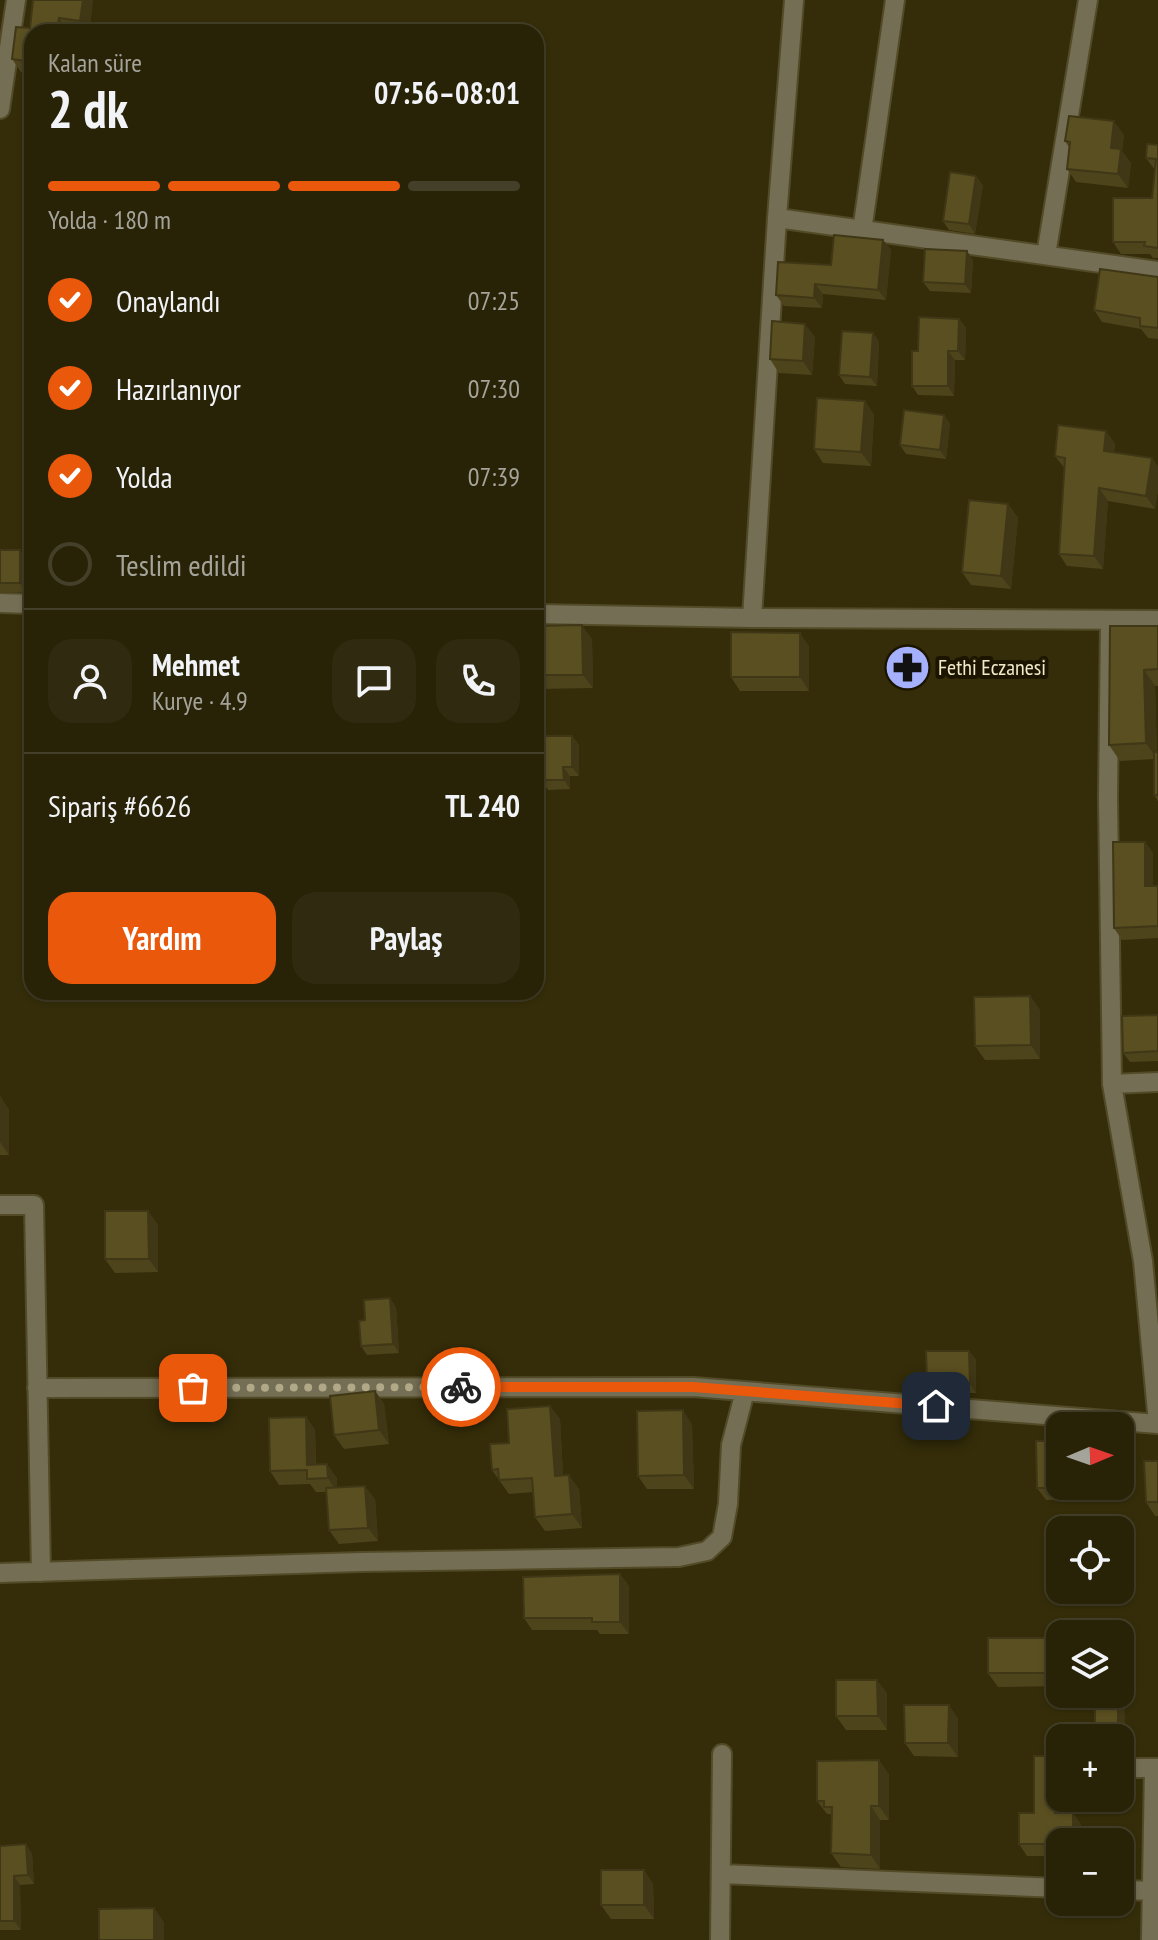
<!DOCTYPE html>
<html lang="tr">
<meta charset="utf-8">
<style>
:root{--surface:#282207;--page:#302a11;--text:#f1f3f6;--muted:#a5a49b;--line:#443f28;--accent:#ea580c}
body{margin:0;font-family:"PT Sans Narrow",sans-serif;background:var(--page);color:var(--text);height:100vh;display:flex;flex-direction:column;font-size:30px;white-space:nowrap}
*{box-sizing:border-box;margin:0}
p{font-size:26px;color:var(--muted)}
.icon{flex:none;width:44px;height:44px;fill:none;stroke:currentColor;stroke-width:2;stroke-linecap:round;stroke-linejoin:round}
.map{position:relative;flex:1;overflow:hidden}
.side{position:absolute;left:24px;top:24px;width:520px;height:976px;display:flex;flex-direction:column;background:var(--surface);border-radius:24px;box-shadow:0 2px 6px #0004,0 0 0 2px var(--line)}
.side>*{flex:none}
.needle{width:52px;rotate:88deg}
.fabs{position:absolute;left:1046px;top:1412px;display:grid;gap:16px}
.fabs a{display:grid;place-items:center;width:88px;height:88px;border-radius:16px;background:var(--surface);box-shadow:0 2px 6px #0004,0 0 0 2px var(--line);font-size:40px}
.pin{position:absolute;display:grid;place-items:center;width:68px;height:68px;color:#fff;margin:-34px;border-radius:16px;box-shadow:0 4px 12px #0006}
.courier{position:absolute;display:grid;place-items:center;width:80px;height:80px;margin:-40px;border:6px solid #ea580c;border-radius:50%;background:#fff;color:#222;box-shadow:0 2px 10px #0007}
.head em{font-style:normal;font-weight:700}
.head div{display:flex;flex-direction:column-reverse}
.head{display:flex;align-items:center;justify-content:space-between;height:136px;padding:0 24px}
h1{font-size:52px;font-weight:700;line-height:60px}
.bar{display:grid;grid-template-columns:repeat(4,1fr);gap:12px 8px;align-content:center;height:96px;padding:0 24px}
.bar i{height:10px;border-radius:6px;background:var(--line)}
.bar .active{background:var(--accent)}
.bar p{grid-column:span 4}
.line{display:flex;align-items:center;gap:20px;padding:0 24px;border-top:2px solid var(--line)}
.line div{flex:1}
.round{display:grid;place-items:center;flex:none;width:84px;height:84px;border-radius:24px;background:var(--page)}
ol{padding:0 24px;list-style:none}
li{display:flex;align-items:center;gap:24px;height:88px}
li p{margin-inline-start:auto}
li .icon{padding:8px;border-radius:50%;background:var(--accent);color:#fff;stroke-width:4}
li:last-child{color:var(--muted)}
li i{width:44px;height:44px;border:4px solid var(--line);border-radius:50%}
.button{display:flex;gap:16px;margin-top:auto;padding:16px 24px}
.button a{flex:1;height:92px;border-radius:24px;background:var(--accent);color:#fff;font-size:32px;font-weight:700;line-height:92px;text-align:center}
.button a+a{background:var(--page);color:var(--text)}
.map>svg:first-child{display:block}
</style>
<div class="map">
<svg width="1158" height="1940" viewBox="0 0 1158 1940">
<rect width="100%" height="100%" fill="#352d09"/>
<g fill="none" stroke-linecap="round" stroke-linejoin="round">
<defs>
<path id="minor" d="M0 109 16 0
M777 218 1158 271
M862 231 895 0
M1046 255 1088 0
M0 603 32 604
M536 614 752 618 1158 620
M752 618 777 218 794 0
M1110 621 1108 798 1112 1084 1143 1261 1158 1423
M1112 1084 1158 1082
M0 1205H34L41 1572
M37 1388 693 1387 1158 1424
M0 1573 361 1562 679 1557 707 1551 722 1537 728 1504 731 1445 745 1391
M1120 1768H1158
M721 1874 1060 1888
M1120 1890 1158 1891
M720 1940 722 1754
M1151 1940 1154 1768"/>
</defs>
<use href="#minor" stroke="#534b28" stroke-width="22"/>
<use href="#minor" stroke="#746e54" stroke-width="18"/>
</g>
<path fill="#4d441c" d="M93 0 89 32 67 30V32H32V73L21 72 12 59 30 28Z
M1124 135 1122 151 1131 163 1128 188 1076 182 1067 169 1069 147 1065 141Z
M1158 145V258H1153L1150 254H1121L1113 242 1152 198 1155 170 1146 158Z
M983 185 975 234 949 230 943 221Z
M883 240 891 250 886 300 823 294 822 308 784 306 776 295 831 265Z
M973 260 971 293 930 291 923 282Z
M1158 277V339L1148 338 1141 329 1102 322 1094 310Z
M959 319 966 328 965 360H955L954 396 918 395 912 386 918 351Z
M873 333 879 342 877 386 845 384 839 375Z
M815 337 812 375 779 373 770 359Z
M865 401 874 415 871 466 823 463 814 449Z
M944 415 950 424 946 459 906 454 900 445Z
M1115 443 1114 452 1152 458 1158 467V489L1155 509 1108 501 1103 569 1067 566 1059 554 1065 469 1055 456Z
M1008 504 1018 518 1011 589 971 585 962 572Z
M0 550 26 559V592L0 593Z
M536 626 592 639 593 688 539 689 536 685Z
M1158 626V686H1155L1157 752H1158V801L1154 795V759L1120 761 1109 745Z
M809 646V691H740L731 677Z
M572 736 579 745V776H570V789L548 790 541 780Z
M1145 842 1153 853V886H1158V938L1122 940 1114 928Z
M1030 996 1040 1010V1059L985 1060 975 1046Z
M1158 1015V1061L1130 1062 1123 1053Z
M0 1096 9 1110V1155H0Z
M148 1211 158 1225V1272L115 1273 105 1259Z
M396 1307 399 1353 367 1355 361 1346 365 1320Z
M969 1351 976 1360V1393H933L927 1384Z
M375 1391 384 1404 389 1444 344 1449 334 1435Z
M550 1406 560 1419 563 1476 579 1489 582 1528 545 1531 535 1517 533 1492 509 1494 492 1470 509 1443Z
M306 1417 315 1430 316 1465 337 1478V1488L375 1499 378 1541 339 1544 329 1530 326 1492H316L310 1484 279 1485 270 1471Z
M692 1424 694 1489H647L638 1476Z
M1120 1438 1125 1444 1127 1491 1099 1493V1499L1046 1500 1037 1488 1060 1486H1120Z
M1158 1461V1516H1155L1146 1502Z
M620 1574 629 1586V1634H600L597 1630H532L524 1618Z
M1057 1651V1686L998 1687 988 1673Z
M1120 1686 1124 1691 1125 1745H1120V1738H1096L1095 1736 1120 1694Z
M887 1693V1730H846L836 1716Z
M958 1718V1757L914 1756 905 1743Z
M1055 1756 1060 1764V1798L1063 1813H1073L1081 1825 1060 1842V1856H1027L1019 1844 1034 1813Z
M889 1774V1820H880V1869L841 1867 831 1853 832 1817 830 1814H827L817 1801Z
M26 1844 32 1854 34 1884 20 1885 21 1930H0V1846Z
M644 1870 653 1884 654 1919H611L601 1905Z"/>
<path fill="#3f3716" d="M83 0H93L89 32 80 21Z
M59 18 67 30V32H57Z
M1114 121 1124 135 1122 151 1131 163 1128 188 1118 174 1111 148Z
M976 176 983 185 975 234 969 224Z
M883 240 891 250 886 300 878 290Z
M967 251 973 260 971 293 965 284Z
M815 284 823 294 822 308 814 298Z
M959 319 966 328 965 360 958 351Z
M805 324 815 337 812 375 803 361Z
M873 333 879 342 877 386 870 377Z
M948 351 955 360 954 396 948 386Z
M865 401 874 415 871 466 861 452Z
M944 415 950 424 946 459 940 450Z
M1106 431 1115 443 1113 463 1104 451Z
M1152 458 1158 467V489L1155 509 1146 496Z
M1099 488 1108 501 1103 569 1094 556Z
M1008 504 1018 518 1011 589 1001 576Z
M20 550 26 559V592L20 583Z
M582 625 592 639 593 688 583 675Z
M800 633 809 646V691L800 677Z
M1144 670 1155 686 1157 759 1146 743Z
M572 736 579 745V776L572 767Z
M563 767 570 776V789L564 780Z
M1145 842 1153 853V897L1145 886Z
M1030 996 1040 1010V1059L1031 1045Z
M0 1096 9 1110V1155L0 1142Z
M148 1211 158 1225V1272L149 1259Z
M390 1298 396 1307 399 1353 393 1344Z
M969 1351 976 1360V1393L970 1384Z
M375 1391 384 1404 389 1444 379 1430Z
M550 1406 560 1419 564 1490 555 1476Z
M683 1410 692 1424 694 1489 684 1475Z
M306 1417 315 1430 316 1478 307 1465Z
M1120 1438 1125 1444 1127 1491 1120 1481Z
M327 1464 337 1478V1492L328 1478Z
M569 1475 579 1489 582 1528 572 1514Z
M365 1486 375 1499 378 1541 368 1528Z
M1090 1486H1093L1099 1493V1499Z
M620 1574 629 1586V1634L620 1622Z
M1047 1638 1057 1651V1686L1047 1673Z
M877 1680 887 1693V1730L878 1716Z
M1120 1686 1124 1691 1125 1745 1118 1736V1694H1120Z
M949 1705 958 1718V1757L948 1743Z
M1055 1756 1060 1764V1798H1063V1825L1055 1813Z
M879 1760 889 1774V1820L879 1806Z
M871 1806 880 1820V1869L871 1855Z
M1073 1813 1081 1825V1842H1073Z
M26 1844 32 1854 34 1884 28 1875Z
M644 1870 653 1884 654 1919 644 1905Z
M14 1876 20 1885 21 1930 14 1921Z
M154 1908 164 1922V1940H154Z"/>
<path fill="#5a4f20" stroke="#3f3716" stroke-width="2" d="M33 0H83L80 21 59 18 57 32H32V62L12 59 16 27 30 28Z
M1069 116 1114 121 1111 148 1121 149 1118 174 1067 169 1070 142 1065 141Z
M1147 144 1158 145V248L1144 246 1145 242H1113V198H1152L1156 159 1146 158Z
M950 172 976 176 969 224 943 221Z
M834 235 883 240 878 290 815 284 814 298 776 295 778 262 831 265Z
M925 249 967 251 965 284 923 282Z
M1100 269 1158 277V328L1140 326V318L1094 310Z
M919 317 959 319 958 351H948V386H912V351H918Z
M772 321 805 324 803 361 770 359Z
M842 331 873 333 870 377 839 375Z
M817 398 865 401 861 452 814 449Z
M904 410 944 415 940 450 900 445Z
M1058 425 1106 431 1104 451 1152 458 1146 496 1099 488 1094 556 1059 554 1065 458 1055 456Z
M28 471H32V528H28Z
M969 500 1008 504 1001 576 962 572Z
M0 550H20V583H0Z
M582 625 583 675H536V626Z
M1110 626H1158V669L1144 670 1146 743 1109 745Z
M731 632 800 633V677H731Z
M541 736H572V767H563L564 780H541Z
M1154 752H1158V795H1154Z
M1113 842H1145V886H1158V926L1114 928Z
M1030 996 1031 1045 975 1046 974 997Z
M1158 1015V1051L1123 1053 1122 1016Z
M105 1211H148L149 1259H105Z
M390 1298 393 1344 361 1346 359 1321 365 1320 364 1300Z
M926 1351H969L970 1384H927Z
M375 1391 379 1430 334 1435 330 1396Z
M550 1406 555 1476 569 1475 572 1514 535 1517 532 1478 499 1480 498 1469 492 1470 490 1444 509 1443 507 1409Z
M683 1410 684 1475 638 1476 637 1411Z
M306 1417 307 1465 327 1464 328 1478 307 1479V1470L270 1471 269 1418Z
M1036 1441H1060V1486H1090L1037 1488Z
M1144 1461H1158V1502H1146Z
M365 1486 368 1528 329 1530 326 1488Z
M620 1574V1622H592V1618H524L523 1577Z
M988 1638H1047V1673H988Z
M836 1680H877L878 1716H836Z
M1095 1694H1118V1736H1095Z
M904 1705H949L948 1743H905Z
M1034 1756H1055V1813H1073V1842H1060V1844H1019V1813H1034Z
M879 1760V1806H871V1855L831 1853 832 1807H824V1801H817V1761Z
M26 1844 28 1875 14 1876V1921H0V1846Z
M601 1870H644V1905H601Z
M154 1908V1940H99V1909Z"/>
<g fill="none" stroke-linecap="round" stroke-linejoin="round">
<path stroke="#b0a886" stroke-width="8" stroke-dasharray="0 14.4" d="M193 1388 461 1387"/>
<path stroke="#ea580c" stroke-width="10" d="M461 1387H693L936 1406"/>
</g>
<defs>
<symbol id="pharmacy-disc" viewBox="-11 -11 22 22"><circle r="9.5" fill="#a5b1fc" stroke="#1b1500"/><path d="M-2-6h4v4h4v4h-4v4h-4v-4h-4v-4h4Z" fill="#111"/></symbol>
</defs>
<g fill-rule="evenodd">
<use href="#pharmacy-disc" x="882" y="642" width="51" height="51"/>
</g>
<g text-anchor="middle" stroke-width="8" stroke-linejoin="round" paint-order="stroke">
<g font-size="22" fill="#f2eaca" stroke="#1b1500" text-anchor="start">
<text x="938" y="675">Fethi Eczanesi</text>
</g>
</g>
</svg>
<div class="fabs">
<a><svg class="needle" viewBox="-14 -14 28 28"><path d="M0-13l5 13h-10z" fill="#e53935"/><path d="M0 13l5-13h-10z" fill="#a5a49b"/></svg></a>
<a><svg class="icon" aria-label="locate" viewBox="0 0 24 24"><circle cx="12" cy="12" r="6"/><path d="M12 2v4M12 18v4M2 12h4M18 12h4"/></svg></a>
<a><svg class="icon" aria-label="layers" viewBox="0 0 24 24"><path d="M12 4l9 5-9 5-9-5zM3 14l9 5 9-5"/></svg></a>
<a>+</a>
<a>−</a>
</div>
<div class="pin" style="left:193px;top:1388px;background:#ea580c"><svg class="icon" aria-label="bag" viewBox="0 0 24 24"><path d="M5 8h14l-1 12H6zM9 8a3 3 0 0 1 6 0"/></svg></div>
<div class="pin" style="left:936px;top:1406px;background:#1f2937"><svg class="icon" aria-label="home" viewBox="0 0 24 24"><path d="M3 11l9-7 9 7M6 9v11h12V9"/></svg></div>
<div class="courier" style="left:461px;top:1387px"><svg class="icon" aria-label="bike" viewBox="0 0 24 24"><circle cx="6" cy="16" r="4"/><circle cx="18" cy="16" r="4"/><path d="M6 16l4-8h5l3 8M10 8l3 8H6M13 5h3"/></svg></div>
<section class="side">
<div class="head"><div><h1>2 dk</h1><p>Kalan süre</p></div><em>07:56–08:01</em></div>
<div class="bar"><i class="active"></i><i class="active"></i><i class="active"></i><i></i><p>Yolda · 180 m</p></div>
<ol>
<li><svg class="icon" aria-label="check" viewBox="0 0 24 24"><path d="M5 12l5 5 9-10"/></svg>Onaylandı<p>07:25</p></li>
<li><svg class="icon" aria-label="check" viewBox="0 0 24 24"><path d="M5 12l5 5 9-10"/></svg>Hazırlanıyor<p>07:30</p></li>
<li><svg class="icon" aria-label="check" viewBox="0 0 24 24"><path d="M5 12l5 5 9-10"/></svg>Yolda<p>07:39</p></li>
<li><i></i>Teslim edildi</li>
</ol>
<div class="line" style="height:144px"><a class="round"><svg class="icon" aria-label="person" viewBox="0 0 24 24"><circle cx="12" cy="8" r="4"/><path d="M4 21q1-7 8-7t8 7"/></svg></a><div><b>Mehmet</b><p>Kurye · 4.9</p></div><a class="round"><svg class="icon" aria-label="chat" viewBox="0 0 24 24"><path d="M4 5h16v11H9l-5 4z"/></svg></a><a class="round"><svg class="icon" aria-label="phone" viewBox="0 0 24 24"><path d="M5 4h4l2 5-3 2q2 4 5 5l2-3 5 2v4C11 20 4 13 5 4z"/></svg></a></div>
<div class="line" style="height:104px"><div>Sipariş #6626</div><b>TL 240</b></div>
<div class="button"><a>Yardım</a><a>Paylaş</a></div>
</section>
</div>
